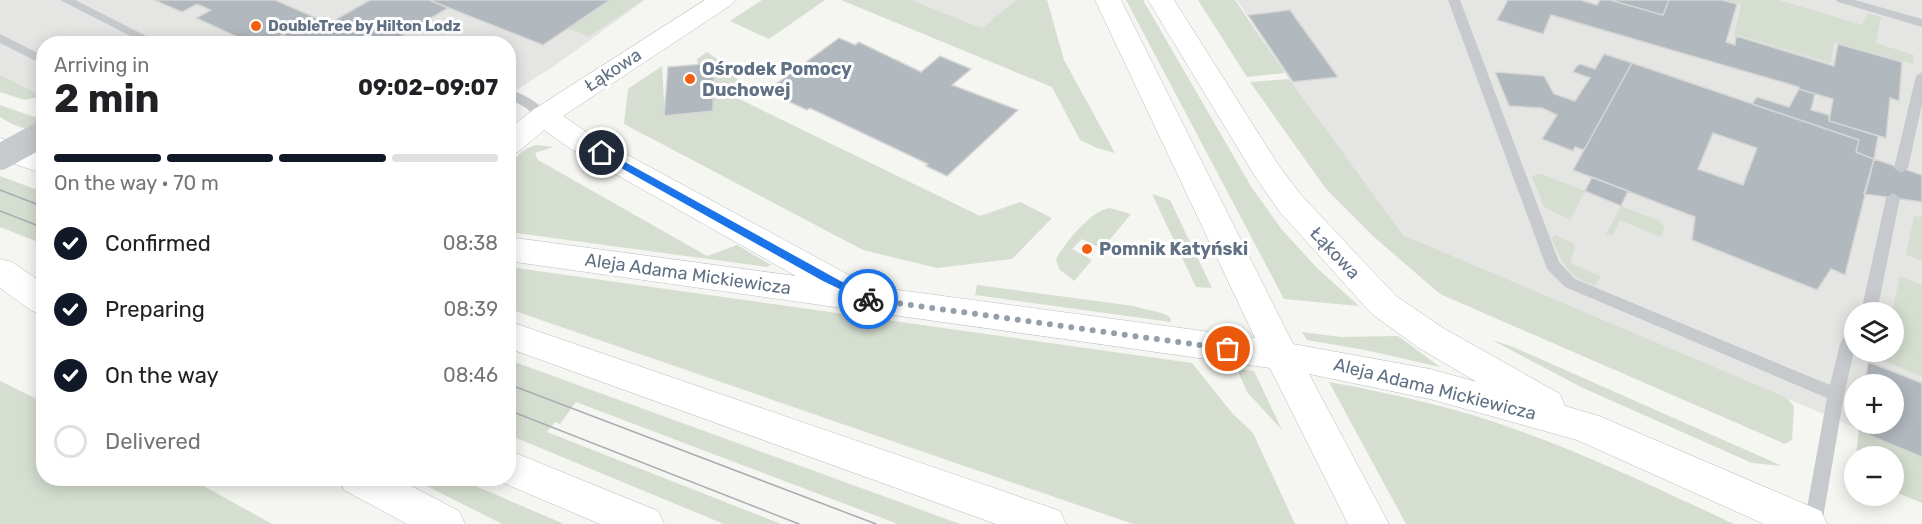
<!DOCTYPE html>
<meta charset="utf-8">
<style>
:root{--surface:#fff;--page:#f6f6f6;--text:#202124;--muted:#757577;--line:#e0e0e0;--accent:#111827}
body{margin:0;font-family:Rubik,sans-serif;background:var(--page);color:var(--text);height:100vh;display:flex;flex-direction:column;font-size:22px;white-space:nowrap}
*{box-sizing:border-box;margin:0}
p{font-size:20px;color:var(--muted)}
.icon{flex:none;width:33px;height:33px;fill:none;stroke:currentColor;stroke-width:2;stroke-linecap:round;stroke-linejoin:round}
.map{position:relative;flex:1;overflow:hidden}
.side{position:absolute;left:36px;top:36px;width:480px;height:450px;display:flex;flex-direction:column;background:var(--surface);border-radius:24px;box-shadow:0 3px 15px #0003}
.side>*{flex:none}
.controls{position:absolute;left:1844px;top:302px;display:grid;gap:12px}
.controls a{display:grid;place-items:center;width:60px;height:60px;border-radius:50%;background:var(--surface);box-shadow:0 3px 15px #0003;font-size:30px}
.pin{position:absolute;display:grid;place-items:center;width:51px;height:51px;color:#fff;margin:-26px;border:3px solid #fff;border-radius:50%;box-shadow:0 2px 6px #0007}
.courier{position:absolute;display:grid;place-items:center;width:60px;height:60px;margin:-30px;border:4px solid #1a73e8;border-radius:50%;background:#fff;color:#222;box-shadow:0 2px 8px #0007}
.head em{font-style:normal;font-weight:700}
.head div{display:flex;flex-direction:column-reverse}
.head{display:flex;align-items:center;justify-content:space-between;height:102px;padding:0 18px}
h1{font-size:39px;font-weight:700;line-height:45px}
.bar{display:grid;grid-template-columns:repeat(4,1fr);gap:9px 6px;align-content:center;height:72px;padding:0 18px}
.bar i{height:8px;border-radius:4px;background:var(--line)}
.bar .selected{background:var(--accent)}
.bar p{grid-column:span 4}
ol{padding:0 18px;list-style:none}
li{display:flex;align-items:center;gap:18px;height:66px}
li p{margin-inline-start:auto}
li .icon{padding:6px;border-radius:50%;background:var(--accent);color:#fff;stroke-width:4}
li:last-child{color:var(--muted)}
li i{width:33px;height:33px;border:3px solid var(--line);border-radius:50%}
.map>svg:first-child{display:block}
</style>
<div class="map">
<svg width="1922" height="524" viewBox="0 0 1922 524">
<rect width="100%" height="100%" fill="#f5f5f1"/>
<path fill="#e5e6e4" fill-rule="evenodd" d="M0 0H645L557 64 509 95 508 44H44L43 96 0 79Z
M912 0H1016L982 28Z
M1237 0H1922V456L1403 235 1304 102ZM1854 312H1893V351H1854ZM1854 384H1893V423H1854Z"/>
<path fill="#d5ded1" d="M610 0H643L588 37 580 32 567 29Z
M762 0H825L769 39 730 21Z
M841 0H912L982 28 1016 0H1047L1064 60 1115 153 1097 148 1080 140 1052 87Z
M1126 0H1143L1252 188 1283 231 1317 268 1359 306 1284 299Z
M1198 0H1235L1285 73 1247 77Z
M1726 0H1779L1862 25 1867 13 1881 17 1876 43 1914 55 1913 64 1834 42 1831 63 1734 34 1741 5Z
M707 52 737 73V98L980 216 1020 202 1052 218 1012 259 937 268 863 250 624 124 628 89 662 66 665 116 713 111 714 63 698 65 697 59Z
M0 75 42 96 25 100 0 92Z
M1289 79 1403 235 1787 398 1794 407 1792 440 1785 444 1440 294 1373 236 1326 189 1250 82Z
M0 105 43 120V135L12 124 0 117Z
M536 145 554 147 535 153 538 160 707 256 737 245 771 265 767 267 509 232C508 200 497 157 536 145Z
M1536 174H1542L1585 191 1570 220 1544 207 1532 177Z
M0 176 43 192V244L0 227Z
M1152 194 1170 200 1212 288 1196 287Z
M1621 206 1660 221 1665 228 1660 237 1620 220 1612 236 1606 234Z
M1110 208 1131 214 1102 249 1082 239 1072 249 1092 260 1074 281 1059 269 1056 259C1065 243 1091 210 1110 208Z
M1914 216 1922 217V261L1906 255Z
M1554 235 1573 243 1575 247 1570 263 1601 276 1595 285C1570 280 1561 261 1552 239Z
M509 267 1192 363 1232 413 1253 433 1295 524H1133L509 309Z
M1900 276 1922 285V377L1882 360 1884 351H1893L1892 312Z
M977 285 1134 306C1145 310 1161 311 1170 317L1171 322 975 295Z
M1302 332 1341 337 1398 336 1440 367 1365 350 1307 340Z
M1492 340 1513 347 1782 466 1752 463 1583 388Z
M509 360 960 524H898L576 402 560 424 555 422 547 432 781 524H724L509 435Z
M1237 369 1254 371 1282 430 1247 392Z
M0 381 43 402 44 478 191 479 272 524H0Z
M1329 382C1394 394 1458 408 1520 431 1593 457 1663 491 1734 524H1406Z
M1859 431 1922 457V503L1893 491V456H1856Z
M413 479H459L564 524H502Z"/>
<path fill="#b1b8be" stroke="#d6d6d4" stroke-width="1.5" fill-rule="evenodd" d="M154 0H275L314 17 267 44H253L196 18 211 10 197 4 182 12Z
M370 0H429L448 8 402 35 413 40 407 44H302L283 35 314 17 330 23Z
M429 0H610L543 45Z
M1508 0H1580L1597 5 1600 0H1610L1663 15 1669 0H1722L1737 4 1726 42 1735 45 1736 36 1834 66 1838 44 1902 62 1899 101 1890 98 1886 138 1829 121 1833 99 1799 89V87L1551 15 1543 34 1497 20Z
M1610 0H1669L1663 15Z
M1290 10 1338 77 1293 82 1248 15Z
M839 38 855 45 859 42 921 72 940 56 971 69 952 85 1018 110 947 176 926 166 928 164 810 108 807 110 783 99 788 95 772 87Z
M1604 54 1632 63 1584 150 1575 147 1573 151 1542 139 1557 115 1542 108 1509 106 1495 72 1544 76 1554 94 1575 101 1590 78 1573 72 1576 67 1580 64 1595 69Z
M714 63 713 111 664 116 668 67Z
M1632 63 1859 140 1856 152 1874 159 1845 275 1831 269 1817 290 1692 240 1695 217 1573 170ZM1713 133 1757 148 1743 185 1698 169Z
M1799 89 1815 94 1811 110 1829 115V121L1878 136 1874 159 1856 152 1859 140 1752 104 1757 97 1789 107Z
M1874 159 1922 175V202L1864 194Z
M1592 177 1628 191 1621 206 1585 191Z
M1868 362 1922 383V457L1859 431 1860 423H1893V384H1865Z"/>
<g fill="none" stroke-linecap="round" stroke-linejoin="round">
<defs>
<path id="secondary" d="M705 0H735L731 5 563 116 591 135 858 280 861 285 1255 338 1095 0H1121L1293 344 1430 369 1477 382 1419 348 1372 314 1279 211 1253 173 1148 0H1174L1279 166 1301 195 1396 296 1443 328 1560 394 1565 406 1599 416 1821 511 1827 524H1764L1577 440 1430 399 1309 374 1389 524H1348L1270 368 508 261V237L796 276 571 149 544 130 518 152 508 154V129L533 110Z
M0 138 44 153V174L0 159Z
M0 259 12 262 44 284V315L32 311 0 288Z
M508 321 1046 506 1060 511 1066 524H996L508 348Z
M508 450 658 511 664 524H600L494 479 508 478Z
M339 478H396L459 511 465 524H407L344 490Z"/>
</defs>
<use href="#secondary" stroke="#b8bcc2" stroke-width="1"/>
<path fill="#c7cacd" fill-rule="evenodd" d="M60 0H75L162 44H146Z
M1448 0H1460L1559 262 1575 279 1830 385 1840 344 1848 329 1854 327V351L1844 395 1822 524H1804L1827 398 1565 287 1547 269Z
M1836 0H1855L1922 19V27L1838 2Z
M0 34 44 56V65L0 43Z
M1922 72V104L1908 168 1901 173 1894 168 1916 76Z
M508 89C524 94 540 103 550 116L548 119H538L526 108 508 98Z
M1893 193 1900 198 1877 312H1861L1886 198Z"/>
<use href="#secondary" fill="#fff" fill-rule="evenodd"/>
<path stroke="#a8acb2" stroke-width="1.5" d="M0 190 44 207
M0 211 44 228
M508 384 876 524
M508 410 799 524"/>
<path stroke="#c7cacd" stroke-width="26" d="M0 157 44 133"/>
</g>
<path fill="#1a73e8" d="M598 151H605L873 299 868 303 865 301 823 281 598 155Z"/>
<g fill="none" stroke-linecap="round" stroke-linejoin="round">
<path stroke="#959fab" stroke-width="6" stroke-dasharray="0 10.8" d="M868 299 1228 349"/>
</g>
<g fill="#f55f12" stroke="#fff" stroke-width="2">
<circle cx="256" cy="26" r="6"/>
<circle cx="690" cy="79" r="6"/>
<circle cx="1087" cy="249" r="6"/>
</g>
<g text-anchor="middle" stroke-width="6" stroke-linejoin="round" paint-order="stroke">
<g font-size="15" font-weight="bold" fill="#617185" stroke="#fff" text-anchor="start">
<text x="268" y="31">DoubleTree by Hilton Lodz</text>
</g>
<g font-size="18" font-weight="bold" fill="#617185" stroke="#fff" text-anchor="start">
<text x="702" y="75">Ośrodek Pomocy<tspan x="702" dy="21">Duchowej</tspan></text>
<text x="1099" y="255">Pomnik Katyński</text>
</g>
<g font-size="18" fill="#617185" stroke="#fff">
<text transform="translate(613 70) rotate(-33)" y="6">Łąkowa</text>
<text transform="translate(1335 253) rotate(47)" y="6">Łąkowa</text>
<text transform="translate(688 274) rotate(8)" y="6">Aleja Adama Mickiewicza</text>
<text transform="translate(1435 389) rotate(14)" y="6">Aleja Adama Mickiewicza</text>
</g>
</g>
</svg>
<div class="controls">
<a><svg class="icon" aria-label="layers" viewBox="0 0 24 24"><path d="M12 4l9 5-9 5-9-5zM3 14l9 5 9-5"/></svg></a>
<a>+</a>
<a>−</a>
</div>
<div class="pin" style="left:1228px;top:349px;background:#ea580c"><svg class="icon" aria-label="bag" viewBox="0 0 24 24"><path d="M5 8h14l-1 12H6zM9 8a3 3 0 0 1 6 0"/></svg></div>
<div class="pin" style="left:602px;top:153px;background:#1f2937"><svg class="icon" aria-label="home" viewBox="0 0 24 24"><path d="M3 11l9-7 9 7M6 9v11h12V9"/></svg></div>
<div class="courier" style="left:868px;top:299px"><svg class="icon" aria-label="bike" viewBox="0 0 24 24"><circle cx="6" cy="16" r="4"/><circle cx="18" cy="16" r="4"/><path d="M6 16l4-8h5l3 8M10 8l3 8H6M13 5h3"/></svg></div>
<section class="side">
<div class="head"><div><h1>2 min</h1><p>Arriving in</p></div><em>09:02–09:07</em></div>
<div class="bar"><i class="selected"></i><i class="selected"></i><i class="selected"></i><i></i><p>On the way · 70 m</p></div>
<ol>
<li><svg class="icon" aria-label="check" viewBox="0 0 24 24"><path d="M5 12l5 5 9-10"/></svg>Confirmed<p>08:38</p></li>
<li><svg class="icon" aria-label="check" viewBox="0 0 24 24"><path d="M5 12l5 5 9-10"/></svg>Preparing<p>08:39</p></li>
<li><svg class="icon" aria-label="check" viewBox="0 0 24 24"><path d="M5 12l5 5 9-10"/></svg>On the way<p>08:46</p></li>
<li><i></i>Delivered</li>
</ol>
</section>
</div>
